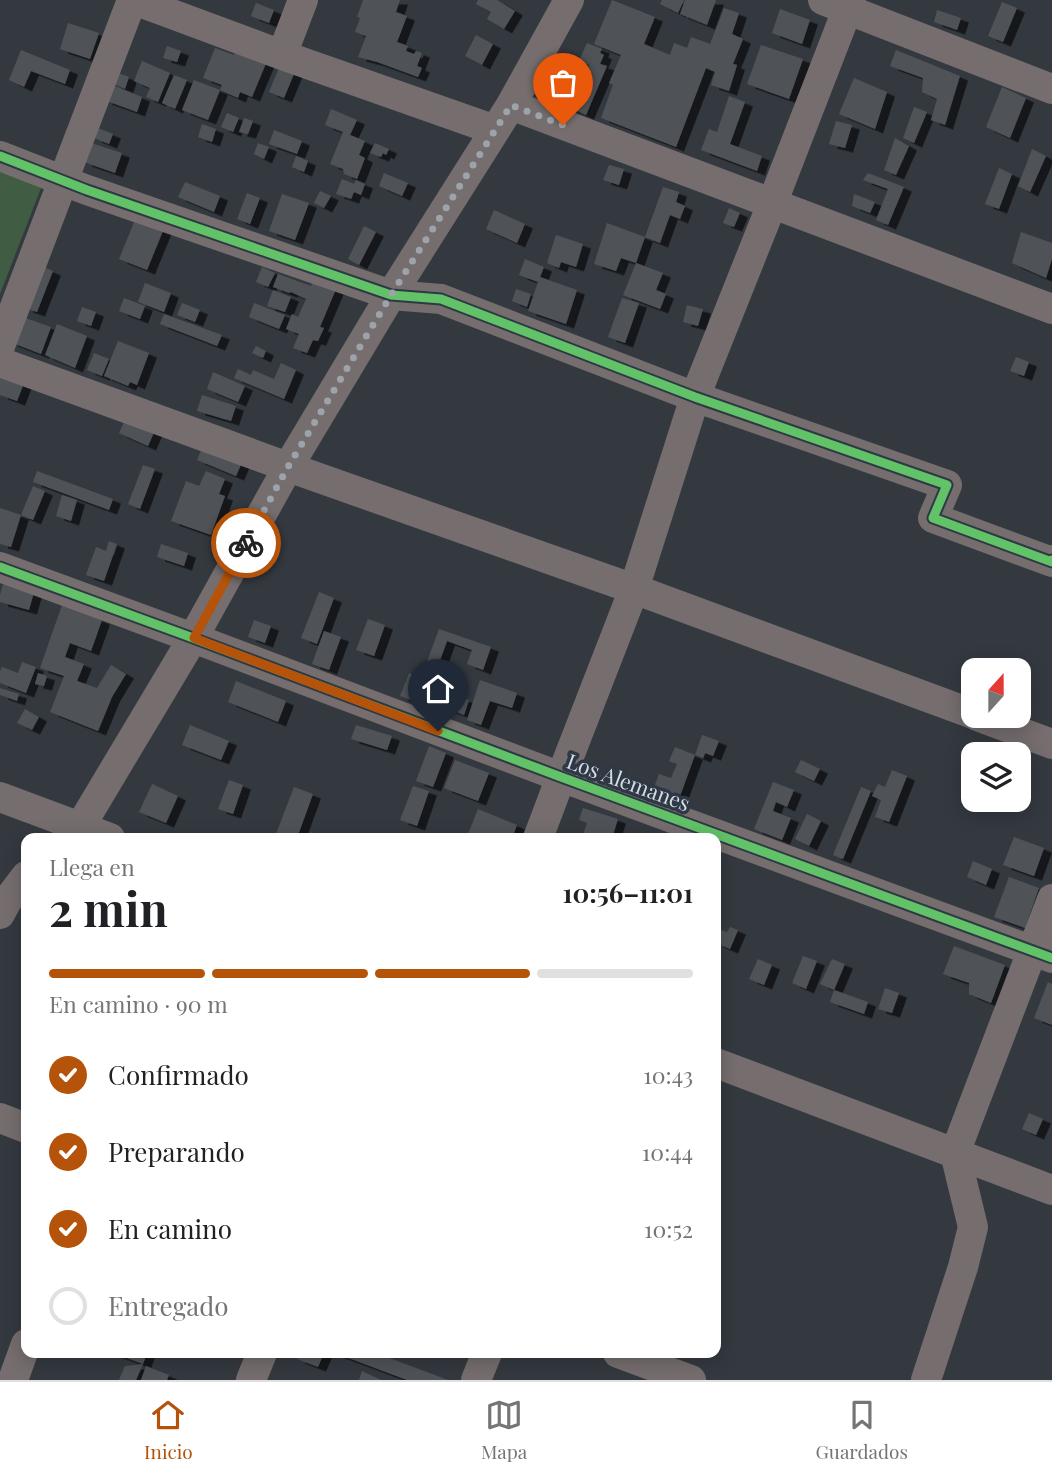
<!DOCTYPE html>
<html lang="es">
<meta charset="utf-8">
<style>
:root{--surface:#fff;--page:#f6f6f6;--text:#202124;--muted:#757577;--line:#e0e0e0;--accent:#b45309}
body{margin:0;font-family:"Playfair Display",serif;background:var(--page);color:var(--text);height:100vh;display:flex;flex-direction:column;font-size:26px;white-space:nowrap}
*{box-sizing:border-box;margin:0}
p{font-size:23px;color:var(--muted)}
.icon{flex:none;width:38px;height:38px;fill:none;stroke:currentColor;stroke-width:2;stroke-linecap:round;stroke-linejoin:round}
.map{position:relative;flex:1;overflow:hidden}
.details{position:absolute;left:21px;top:833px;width:700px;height:525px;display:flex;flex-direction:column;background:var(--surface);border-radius:14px;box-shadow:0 4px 18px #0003}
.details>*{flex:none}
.needle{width:46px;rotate:21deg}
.buttons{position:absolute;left:961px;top:658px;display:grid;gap:14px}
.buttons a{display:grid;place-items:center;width:70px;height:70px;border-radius:14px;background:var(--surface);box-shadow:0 4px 18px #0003;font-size:35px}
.pin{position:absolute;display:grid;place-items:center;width:60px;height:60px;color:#fff;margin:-72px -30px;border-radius:50% 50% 50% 0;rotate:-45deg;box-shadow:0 0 7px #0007}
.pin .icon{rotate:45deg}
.courier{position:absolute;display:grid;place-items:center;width:70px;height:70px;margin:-35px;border:5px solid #b45309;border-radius:50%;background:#fff;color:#222;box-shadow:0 2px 9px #0007}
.headline em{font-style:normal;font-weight:700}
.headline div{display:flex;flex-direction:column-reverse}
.headline{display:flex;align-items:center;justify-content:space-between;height:119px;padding:0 28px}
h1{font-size:46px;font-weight:700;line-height:52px}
.bar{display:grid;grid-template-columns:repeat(4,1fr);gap:10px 7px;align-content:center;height:84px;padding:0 28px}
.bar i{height:9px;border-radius:5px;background:var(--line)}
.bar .current{background:var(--accent)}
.bar p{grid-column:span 4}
ol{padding:0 28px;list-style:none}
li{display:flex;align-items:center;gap:21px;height:77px}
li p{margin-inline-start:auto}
li .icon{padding:7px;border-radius:50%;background:var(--accent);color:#fff;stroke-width:4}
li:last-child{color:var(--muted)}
li i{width:38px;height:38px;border:4px solid var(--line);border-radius:50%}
.tab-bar{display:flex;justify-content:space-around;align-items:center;height:98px;border-top:2px solid var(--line);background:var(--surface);font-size:19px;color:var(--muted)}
.tab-bar a{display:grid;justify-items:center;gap:4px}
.tab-bar .current{color:var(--accent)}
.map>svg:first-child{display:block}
</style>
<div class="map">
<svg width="1052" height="1380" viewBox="0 0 1052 1380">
<defs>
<filter id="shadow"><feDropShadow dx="8" dy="4.5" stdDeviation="0" flood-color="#0009"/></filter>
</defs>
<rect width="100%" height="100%" fill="#343940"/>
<path fill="#405d44" d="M0 171 41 188 0 294Z"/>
<path fill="#4f5359" filter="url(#shadow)" d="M363 0H400L396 12 407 16 397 42 408 46 406 51 414 54 416 51 422 53 417 66 422 68 418 77 377 62 358 57 366 36 355 32 360 18 357 17Z
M478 0H497L515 11 504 29 487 19 491 12 476 4Z
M612 0 655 17 644 44 670 55 674 43 687 48 691 37 710 44 724 8 739 13 732 34 743 39 733 64 737 65 729 91 711 85 715 72 706 68 676 147 601 118 613 85 609 83 621 55 594 44Z
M662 0H684L678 13 660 4Z
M685 0H716L707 25 680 14Z
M1002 2 1017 8 1003 42 988 36Z
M256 3 274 10 269 23 251 16Z
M780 9 810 20 802 44 772 33Z
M937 10 961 18 957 30 934 22Z
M68 23 99 33 90 59 60 49Z
M476 35 493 44 482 65 465 56Z
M239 43 269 56 252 97 240 92 238 98 220 90 208 120 182 110 194 80 220 90 222 85 203 78 215 48 234 55Z
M587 43 602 49 600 53 604 55 600 64 607 66 586 115 557 102 574 62 588 68 589 65 579 61Z
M761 45 803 59 789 99 747 84Z
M167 46 181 51 177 62 163 58Z
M21 50 70 70 65 84 31 71 24 87 9 80Z
M896 50 960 76 945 125 931 120 937 99 922 92 923 78 890 66Z
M142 61 170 73 158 102 146 97 150 88 134 81Z
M281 63 296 69 284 98 269 92Z
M118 73 129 77 125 89 114 84Z
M174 75 187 80 175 109 162 103Z
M854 78 887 92 875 129 839 114Z
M110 84 142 97 137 112 104 100Z
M1002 87 1026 98 1010 138 986 127Z
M729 96 745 102 730 144 762 156 757 171 701 150 709 129 717 132Z
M914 107 927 112 914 143 903 138Z
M331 109 357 120 350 135 365 141 359 155 365 158 357 179 344 174 343 169 330 164 343 132 325 125Z
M227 113 239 118 233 132 221 127Z
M244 118 253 121 248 134 239 132Z
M836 121 852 125 845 148 829 144Z
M202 124 216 129 212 142 198 137Z
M98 128 113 134 109 144 94 138Z
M274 130 302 141 297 154 269 144Z
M895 138 909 146 896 175 884 170Z
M91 143 122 153 115 173 84 162Z
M258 143 269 147 264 159 254 154Z
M375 143 389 149 386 155 383 153 381 157 370 153Z
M1032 149 1046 156 1030 192 1018 186Z
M296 156 308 161 304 172 292 167Z
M609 165 624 169 619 185 603 180Z
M999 168 1012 174 999 209 985 204Z
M384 173 408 183 402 196 379 186Z
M868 173 904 187 888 225 876 220 888 189 863 180Z
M342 179 354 184 356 180 365 184 361 195 354 192 351 199 336 194Z
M185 182 220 196 214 212 178 197Z
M663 187 679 192 676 202 685 206 680 219 670 215 660 243 645 237Z
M320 191 331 196 324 208 314 203Z
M247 193 260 198 250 224 237 219Z
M282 194 309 203 295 240 269 231Z
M854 194 875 202 870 213 852 206Z
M729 208 740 213 734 227 723 223Z
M494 210 525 224 517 243 486 229Z
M137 215 165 226 147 270 119 259Z
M607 223 645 237 636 263 621 258 616 271 594 264Z
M364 226 376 232 359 265 348 259Z
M1021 232 1052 243V259L1046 278 1012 263Z
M556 235 583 244 576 267 561 262 559 268 547 263Z
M525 259 544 267 540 277 577 290 566 324 528 311 538 282 519 275Z
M636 263 663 273 656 290 666 294 660 309 623 295Z
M41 266 53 271 37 312 25 308Z
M262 267 275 273 268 287 256 282Z
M278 274 311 286 313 279 336 289 320 327 324 328 318 341 313 340 307 353 293 348 299 334 286 329 292 314 298 317 306 299 291 292 289 293 273 287Z
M145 283 171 293 164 312 138 302Z
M516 289 531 294 527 307 512 301Z
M273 290 291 297 285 312 267 306Z
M124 298 145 306 140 319 119 311Z
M622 298 639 303 625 343 608 337Z
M182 303 200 310 195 322 177 315Z
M254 303 285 315 279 329 249 317Z
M687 305 703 309 698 326 683 322Z
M82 307 96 312 91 326 77 321Z
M164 314 222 335 217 346 160 324Z
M20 316 51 327 41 354 10 342Z
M57 324 87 336 75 368 45 355Z
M118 341 149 353 137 385 130 382 128 386 104 376Z
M256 346 266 351 263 358 252 353Z
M94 353 109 359 102 376 87 370Z
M1016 357 1029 362 1024 376 1010 371Z
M281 363 296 370 284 399 234 378 238 369 251 375 253 370 274 379Z
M0 368 26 378 17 401 0 395Z
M213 372 245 386 238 402 207 389Z
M202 395 236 406 231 421 197 411Z
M126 418 155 430 148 446 119 433Z
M204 443 243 460 236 476 197 460Z
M143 465 155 469 140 509 128 504Z
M37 471 113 499 109 510 33 482Z
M206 471 225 479 219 494 225 496 211 535 171 521 186 481 199 486Z
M33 486 45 491 33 520 21 515 11 547 0 544V508L21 515Z
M62 495 77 500 71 521 56 516Z
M109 541 117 544 104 581 86 575 96 547 106 551Z
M161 544 188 553 184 566 157 557Z
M5 577 36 585 29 610 0 602V595Z
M319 592 334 598 317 644 301 638Z
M62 605 102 620 91 651 70 643 65 657 84 664 77 681 97 688 111 665 126 674 112 697 98 731 50 712 64 676 40 668Z
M368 619 385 625 374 656 356 650Z
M254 620 271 626 265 643 248 637Z
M439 629 491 647 483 670 467 664 472 650 447 641 424 705 400 696 409 673 421 678Z
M324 631 341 637 329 670 312 664Z
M22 662 36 667 26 693 0 683V671L2 667 18 673Z
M38 673 47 676 44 686 35 684Z
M480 680 517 693 512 708 490 701 481 725 467 720Z
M236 681 286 701 278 722 228 702Z
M0 688 19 694 17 701 0 695Z
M452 694 469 700 464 715 447 708Z
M25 709 39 717 32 730 17 723Z
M190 725 229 741 221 760 182 745Z
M356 725 392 736 387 750 351 739Z
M702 735 719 741 713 756 705 753 703 758 695 755 679 799 653 790 659 774 671 778 677 764 669 761 675 747 695 755Z
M429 746 446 753 433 787 416 781Z
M455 760 489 773 478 801 444 788Z
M801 760 820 769 814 781 795 772Z
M892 770 907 776 889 822 875 817 881 800 872 796 878 784 885 787Z
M229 780 243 785 233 814 218 809Z
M773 782 794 790 787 807 776 802 773 811 791 818 782 840 754 829Z
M152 784 178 796 166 823 139 812Z
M413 786 429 791 417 826 400 820Z
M294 787 313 794 297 838H287L276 834Z
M861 787 871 791 843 859 833 855Z
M583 808 618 819 612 838H582L587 823 579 820Z
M478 809 517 825 512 838H478L468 834Z
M807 814 821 821 809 846 795 839Z
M311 832 327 838H309Z
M667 832 681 838H665Z
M1014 837 1044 848 1034 876 1003 865Z
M973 861 992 869 986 885 967 877Z
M1009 877 1039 888 1025 928 994 917Z
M730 927 738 930 730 949 716 943V928L727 932Z
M954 946 1005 965 991 1003 969 994V983L943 974Z
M803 956 817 961 806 989 792 983Z
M758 959 772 965 764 985 749 979Z
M832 959 845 964 834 990 820 984Z
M1048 982 1052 984V1025L1034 1018Z
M885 988 899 993 892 1013 878 1009Z
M834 990 868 1002 864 1014 830 1002Z
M1029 1113 1043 1119 1036 1135 1022 1129Z
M113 1353H147L143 1364 136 1380H119L125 1366 143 1364Z
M300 1353H324L318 1367 297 1359Z
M335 1353H376L448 1380H407Z
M146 1366 169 1375 167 1380H141Z
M362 1371 381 1380H359Z"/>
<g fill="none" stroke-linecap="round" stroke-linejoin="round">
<path stroke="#756d6e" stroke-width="30" d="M134 0 282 55 495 130
M823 0 1052 89
M282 55 303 0
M511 105 1052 309
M0 156 87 190 391 295 441 299 695 397 947 485 933 518 1052 562V560
M0 346 132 0
M0 362 288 467 634 589 973 714
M0 567 193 638 561 777 1052 958
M977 716 1052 744
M0 797 110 838
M67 838 80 827 193 638 288 467 391 295 511 105 569 0
M538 838 561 777 634 589 695 397 772 204 851 0
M0 914 7 901 26 876
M716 1063 1052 1190
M0 1118 26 1128
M618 1353 691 1380
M13 1380 26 1344
M251 1380 262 1353
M476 1380 487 1353
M926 1380 963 1267 973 1227 955 1153 1052 899"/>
<defs>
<path id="cycleway" d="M0 156 87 190 391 295 441 299 695 397 947 485 933 518 1052 562V560
M0 567 193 638 561 777 1052 958"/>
</defs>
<use href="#cycleway" stroke="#2f3845" stroke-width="13"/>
<use href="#cycleway" stroke="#61c268" stroke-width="9"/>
</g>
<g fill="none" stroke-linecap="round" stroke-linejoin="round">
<path stroke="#9da3ab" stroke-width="7" stroke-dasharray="0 12.6" d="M246 543 288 467 391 295 511 105 563 125"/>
<path stroke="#b45309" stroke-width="9" d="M246 543 194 638 438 731"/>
</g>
<g text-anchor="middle" stroke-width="7" stroke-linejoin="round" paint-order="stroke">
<g font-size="21" fill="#d6dce4" stroke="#2f3845">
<text transform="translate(628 783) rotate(20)" y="7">Los Alemanes</text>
</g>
</g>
</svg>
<div class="buttons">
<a><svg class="needle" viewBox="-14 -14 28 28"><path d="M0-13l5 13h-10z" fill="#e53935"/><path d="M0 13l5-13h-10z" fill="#757577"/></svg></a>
<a><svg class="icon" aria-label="layers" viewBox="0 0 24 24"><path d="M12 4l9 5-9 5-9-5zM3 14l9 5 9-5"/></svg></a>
</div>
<div class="pin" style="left:563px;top:125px;background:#ea580c"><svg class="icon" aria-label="bag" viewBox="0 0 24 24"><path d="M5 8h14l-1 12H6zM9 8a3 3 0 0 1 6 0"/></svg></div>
<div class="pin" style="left:438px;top:731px;background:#1f2937"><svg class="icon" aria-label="home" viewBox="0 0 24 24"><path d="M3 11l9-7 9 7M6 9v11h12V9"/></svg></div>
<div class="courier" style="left:246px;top:543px"><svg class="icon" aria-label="bike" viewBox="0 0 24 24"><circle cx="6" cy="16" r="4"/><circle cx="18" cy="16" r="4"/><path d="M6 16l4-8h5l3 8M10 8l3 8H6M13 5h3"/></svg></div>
<section class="details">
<div class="headline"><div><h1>2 min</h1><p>Llega en</p></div><em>10:56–11:01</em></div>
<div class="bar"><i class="current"></i><i class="current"></i><i class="current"></i><i></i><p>En camino · 90 m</p></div>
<ol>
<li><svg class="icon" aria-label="check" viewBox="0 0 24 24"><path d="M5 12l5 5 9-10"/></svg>Confirmado<p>10:43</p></li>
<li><svg class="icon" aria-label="check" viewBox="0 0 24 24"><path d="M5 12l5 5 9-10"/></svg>Preparando<p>10:44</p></li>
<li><svg class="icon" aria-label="check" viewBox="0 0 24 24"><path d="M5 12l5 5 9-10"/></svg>En camino<p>10:52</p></li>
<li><i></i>Entregado</li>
</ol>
</section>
</div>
<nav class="tab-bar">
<a class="current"><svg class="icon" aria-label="home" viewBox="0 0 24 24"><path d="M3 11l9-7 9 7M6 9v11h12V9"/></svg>Inicio</a>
<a><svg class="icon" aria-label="map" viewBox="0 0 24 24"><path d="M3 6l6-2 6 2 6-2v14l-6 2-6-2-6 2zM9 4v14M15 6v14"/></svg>Mapa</a>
<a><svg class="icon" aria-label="saved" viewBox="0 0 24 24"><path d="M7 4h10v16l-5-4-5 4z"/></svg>Guardados</a>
</nav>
